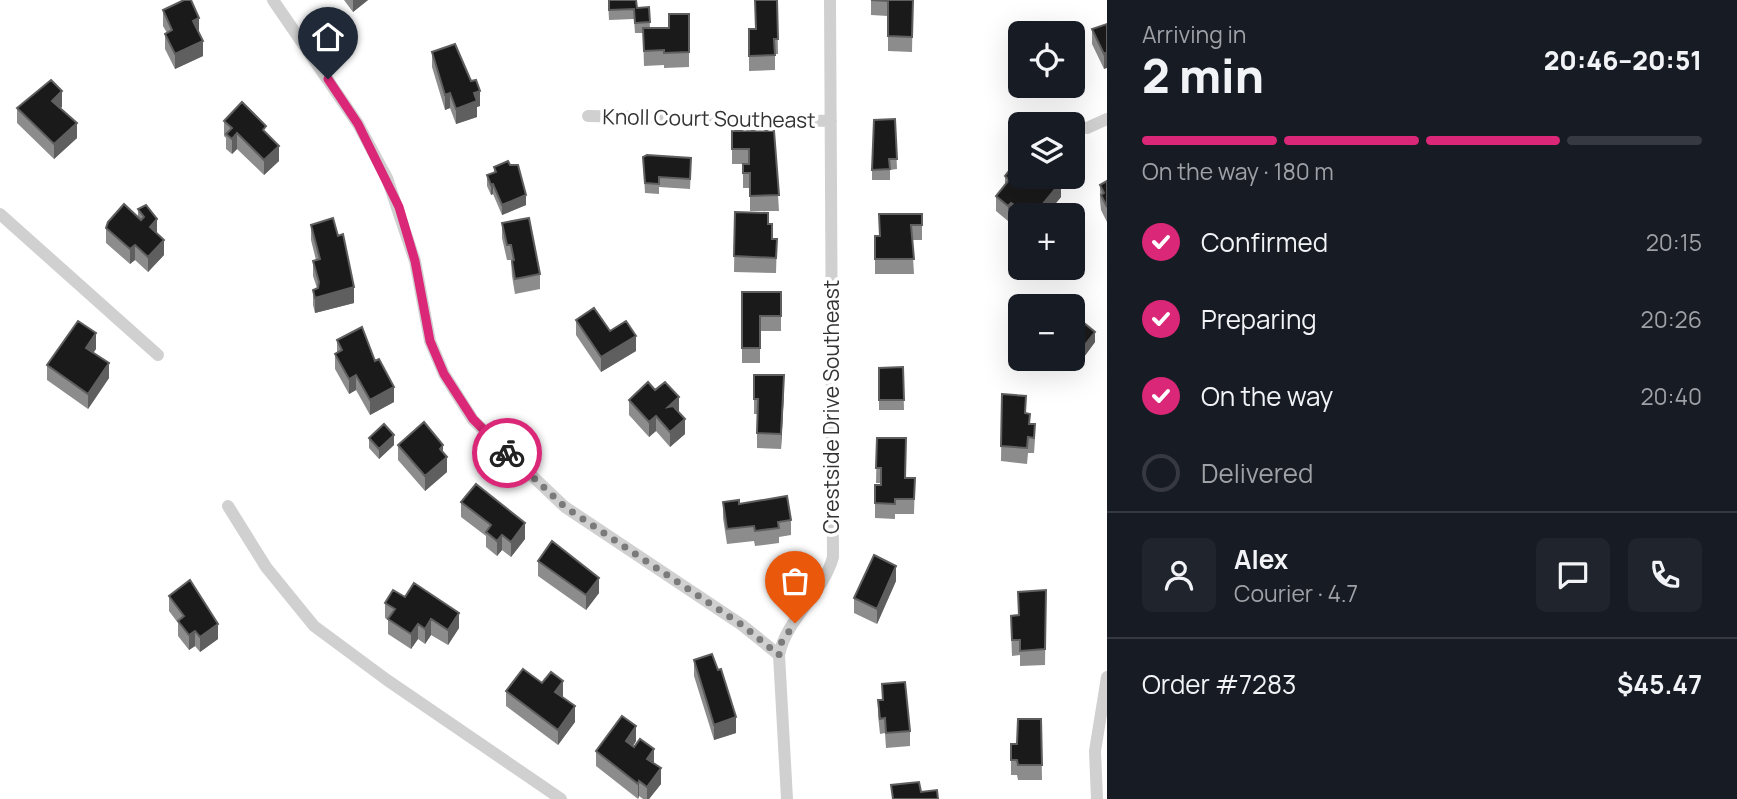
<!DOCTYPE html>
<meta charset="utf-8">
<style>
:root{--surface:#171b24;--page:#20242c;--text:#f1f3f6;--muted:#9ea1a6;--line:#363941;--accent:#db2777}
body{margin:0;font-family:Manrope,sans-serif;background:var(--page);color:var(--text);height:100vh;display:flex;flex-direction:column;font-size:26px;white-space:nowrap}
*{box-sizing:border-box;margin:0}
p{font-size:23px;color:var(--muted)}
.icon{flex:none;width:38px;height:38px;fill:none;stroke:currentColor;stroke-width:2;stroke-linecap:round;stroke-linejoin:round}
.map{position:relative;flex:1;overflow:hidden}
.side{display:flex;flex-direction:column;background:var(--surface);width:630px}
.side>*{flex:none}
.controls{position:absolute;left:1008px;top:21px;display:grid;gap:14px}
.controls a{display:grid;place-items:center;width:77px;height:77px;border-radius:10px;background:var(--surface);box-shadow:0 7px 28px #0002;font-size:35px}
.pin{position:absolute;display:grid;place-items:center;width:60px;height:60px;color:#fff;margin:-72px -30px;border-radius:50% 50% 50% 0;rotate:-45deg;box-shadow:0 0 7px #0007}
.pin .icon{rotate:45deg}
.courier{position:absolute;display:grid;place-items:center;width:70px;height:70px;margin:-35px;border:5px solid #db2777;border-radius:50%;background:#fff;color:#222;box-shadow:0 2px 9px #0007}
.summary em{font-style:normal;font-weight:800}
.summary div{display:flex;flex-direction:column-reverse}
.summary{display:flex;align-items:center;justify-content:space-between;height:119px;padding:0 35px}
h1{font-size:46px;font-weight:800;line-height:52px}
.bar{display:grid;grid-template-columns:repeat(4,1fr);gap:10px 7px;align-content:center;height:84px;padding:0 35px}
.bar i{height:9px;border-radius:5px;background:var(--line)}
.bar .active{background:var(--accent)}
.bar p{grid-column:span 4}
.line{display:flex;align-items:center;gap:18px;padding:0 35px;border-top:2px solid var(--line)}
.line div{flex:1}
.round{display:grid;place-items:center;flex:none;width:74px;height:74px;border-radius:10px;background:var(--page)}
ol{padding:0 35px;list-style:none}
li{display:flex;align-items:center;gap:21px;height:77px}
li p{margin-inline-start:auto}
li .icon{padding:7px;border-radius:50%;background:var(--accent);color:#fff;stroke-width:4}
li:last-child{color:var(--muted)}
li i{width:38px;height:38px;border:4px solid var(--line);border-radius:50%}
main{display:flex;flex:1;min-height:0}
.map>svg:first-child{display:block}
</style>
<main>
<div class="map">
<svg width="1107" height="799" viewBox="0 0 1107 799">
<rect width="100%" height="100%" fill="#fff"/>
<g fill="none" stroke-linecap="round" stroke-linejoin="round">
<path stroke="#d0d0d0" stroke-width="12" d="M273 0 358 124 387 178 415 261 430 341 444 374 473 420 565 507 742 625 779 655
M588 116 831 121
M1087 128 1107 119
M0 214 158 355
M228 506 266 567 314 626 387 680 561 799
M787 799 779 655C786 619 823 594 833 557L830 0
M1097 799 1095 751 1107 677"/>
</g>
<path fill="#8c8c8c" d="M344 0H368L353 12Z
M608 0 637 8 649 7 650 28H669L689 14V67L664 68V65L644 66 643 33H635L634 19 609 20Z
M777 0 778 54H775V70L749 71V29H756Z
M871 0H913L912 52 888 51V16L871 15Z
M163 10 199 33 203 56 175 69 165 49V34L167 33 163 26Z
M1107 24 1104 69 1092 44V29Z
M432 52 480 106 477 107V117L456 124 450 108 445 110 432 67Z
M62 107 60 108 77 138 54 159 17 123V108Z
M895 119 897 169 890 170V180H872V170Z
M224 121 266 133 279 161 264 175 237 149 232 154 226 149V138L224 136Z
M732 131H774L779 211H750V188H743V164H732Z
M643 157 691 168 690 189 659 187V194L645 193Z
M494 167 526 205 502 215 493 194 491 195 487 186V175L494 172Z
M1005 176 1037 181 1061 197 1046 215H1020V224L1011 218 1008 221 996 211V196L1005 185Z
M1107 181V222L1101 210 1100 200V185Z
M138 209 157 233 164 255 148 272 135 260 130 264 106 243V228L138 216Z
M735 212 768 224 772 239H777L776 273 734 272Z
M922 214V240H912L914 274H875V236H879Z
M502 223 540 274V289L515 294 512 276 511 260H507L502 238Z
M311 225 354 303 315 313 313 305V290L317 288 313 276V261L316 260 311 240Z
M742 292H781V331H760V363H742Z
M1073 314 1095 342 1084 357 1079 353 1072 361 1068 359H1073Z
M576 320 610 331 636 351 601 372 576 335Z
M337 340 375 361 394 402 370 415 356 390 349 394 335 369V354L337 353Z
M96 349 93 353 109 378 88 409 47 380V365Z
M903 367 904 410H879V368Z
M754 375 784 391 781 449 757 448V414H754Z
M1002 394 1026 413 1035 439 1034 453H1028L1027 464 1001 461Z
M629 400 679 412 685 434 670 447 656 431 649 437 629 415Z
M369 438 394 445 379 459 369 448Z
M877 438 905 478H915L914 514H895V519L875 518V485H881V483H876Z
M398 445 443 453 447 472 425 491 398 460Z
M461 502 525 539 511 557 502 550 497 556 486 547V536L461 517Z
M723 502 739 504 791 520V535L779 537V543L755 546 754 541 727 544 723 518Z
M538 561 599 593 586 610 538 576Z
M896 581 877 624 854 613V598Z
M1046 590 1045 665 1020 666V655L1012 656 1011 631V616L1018 615V592Z
M169 596 218 639 200 652 195 646 189 650 178 636V623L169 611Z
M405 597 459 628 448 645 431 635 425 644 418 639 411 649 388 634V620L385 618V603Z
M694 660 736 733 714 740 694 676Z
M542 683 563 696 562 697 575 722 558 745 506 706V691Z
M882 684 910 731V746L886 748 885 733 880 734 878 715V700H882Z
M1041 719 1042 780H1018L1017 775H1011V744H1017Z
M636 741 633 746 654 764 661 784 649 799H643L639 796 638 799 596 766V751Z"/>
<path fill="#5f5f5f" d="M353 0H368L353 12Z
M199 18V33L193 21Z
M203 41V56L175 69V54Z
M1107 52V68L1104 69V54Z
M62 91V107L52 116V101Z
M480 91V106L477 107V117L456 124V109L474 93Z
M450 93V108L445 110V95Z
M77 123V138L54 159V144Z
M237 133V149L232 154V139Z
M279 146V161L264 175V160Z
M1061 182V197L1046 215H1034Z
M493 184V194L491 195V185Z
M526 195V205L502 215V205Z
M1011 203V218L1008 221V206Z
M157 219V234L150 227Z
M164 240V255L148 272V257Z
M135 245V260L130 264V249Z
M354 287V303L315 313V298Z
M1095 332V342L1084 357V346Z
M96 333V349L86 363V348Z
M636 336V351L601 372V357Z
M1079 343V353L1072 361 1073 350Z
M109 363V378L88 409V394Z
M356 375V390L349 394V379Z
M784 375V391L781 449V434Z
M394 387V402L370 415V400Z
M679 397V412L668 407Z
M656 416V431L649 437V422Z
M685 419V434L670 447V432Z
M394 435V445L379 459V449Z
M443 445V460L447 457V472L425 491V476L440 449Z
M525 523V539L511 557V542Z
M502 535V550L497 556V541Z
M896 566V581L877 624V609Z
M599 578V593L586 610V595Z
M459 613V628L448 645V630Z
M431 619V635L425 644V629Z
M218 624V639L200 652V637Z
M418 624V639L411 649V634Z
M195 631V646L189 650V635Z
M563 681V696L555 707V692Z
M575 706V722L558 745V730Z
M736 717V733L714 740V725Z
M636 726V741L626 756V741Z
M654 749V764L647 759Z
M661 768V784L649 799H647V787Z
M639 781V796L638 799V784Z"/>
<path fill="#1a1a1a" stroke="#5f5f5f" stroke-width="2" d="M184 0H191L199 18 193 21 203 41 175 54 165 34 172 30 163 10Z
M609 0H636L637 8 649 7 650 22 635 23 634 9 609 10Z
M755 0H777L778 39H774L775 55 749 56V29H756Z
M871 0H913L912 37 888 36V1Z
M669 14H689V52L664 53V50L644 51 643 28H669Z
M1107 24V52L1104 54 1092 29Z
M455 44 471 81 476 80 480 91 474 93 477 101 456 109 450 93 445 95 432 52Z
M51 80 62 91 52 101 77 123 54 144 17 108Z
M242 102 266 126 263 130 279 146 264 160 237 133 232 139 226 134 232 128 224 121Z
M895 119 897 159H889L890 169 872 170 874 120Z
M732 131H774L779 195 750 196V173H743V164H749V149H732Z
M647 155 691 158 690 179 659 177V184L645 183 643 157Z
M508 161 510 165H518L526 195 502 205 493 184 491 185 487 175 496 172 494 167Z
M1016 162 1020 166V177H1032L1037 181 1040 177H1055L1061 182 1034 215H1031L1011 203 1008 206 996 196 1009 180 1005 176Z
M1107 181V207L1101 195 1104 193 1100 185Z
M124 204 141 220 144 217 138 209 146 205 157 219 150 227 164 240 148 257 135 245 130 249 106 228 108 222Z
M735 212 768 213V224H772V239H777L776 258 734 256Z
M879 214H922V225H911L914 259H875V236H880Z
M333 218 338 236 343 234 354 287 315 298 313 290 318 288 319 282 313 261 320 259 311 225Z
M529 218 540 274 515 279 512 261 514 260 511 245H507L502 223Z
M742 292H781V316H760V348H742Z
M594 308 610 331 626 321 636 336 601 357 576 320Z
M1073 314 1095 332 1084 346 1079 343 1073 350Z
M78 321 96 333 86 348 109 363 88 394 47 365Z
M362 327 375 361 379 359 394 387 370 400 356 375 349 379 335 354 342 350 337 340Z
M903 367 904 400H879V368Z
M754 375H784L781 434 757 433 758 399H754Z
M648 382 655 390 665 382 679 397 668 407 673 406 685 419 670 432 656 416 649 422 629 400Z
M1002 394 1026 396 1025 413 1030 414 1029 424H1035L1034 438 1028 437 1027 448 1001 446Z
M424 422 443 445 440 449 447 457 425 476 398 445Z
M384 424 394 435 379 449 369 438Z
M877 438H906L905 478H915L914 499H895V504L875 503V485H881V468H876Z
M476 484 525 523 511 542 502 535 497 541 491 536 486 532 491 525 461 502Z
M787 496 791 520 778 522 779 528 755 531 754 526 727 529 723 502 739 500V504Z
M552 541 599 578 586 595 538 561Z
M874 555 896 566 877 609 854 598Z
M190 580 218 624 200 637 195 631 189 635 178 621 184 616 169 596Z
M414 583 459 613 448 630 431 619 425 629 418 624 411 634 388 619 395 609 385 603 393 590 405 597Z
M1046 590 1045 649 1020 651V640H1012L1011 616 1019 615 1018 592Z
M712 654 718 670 721 669 736 717 714 725 694 660Z
M523 669 542 683 551 672 563 681 555 692 575 706 558 730 506 691Z
M905 682 910 731 886 733 885 718 880 719 878 700H883L882 684Z
M622 716 636 726 626 741 634 747 640 739 654 749 647 759 661 768 647 787 639 781 638 784 596 751Z
M1018 719H1041L1042 765H1018L1017 760H1011V744H1017Z
M919 782 921 792 937 790 938 799H893L891 785Z"/>
<g fill="none" stroke-linecap="round" stroke-linejoin="round">
<path stroke="#7a7a7a" stroke-width="7" stroke-dasharray="0 12.6" d="M507 453 565 507 742 625 779 655 781 643 795 623"/>
<path stroke="#db2777" stroke-width="9" d="M328 79 358 124 399 207 415 261 430 341 444 374 473 419 507 453"/>
</g>
<g text-anchor="middle" stroke-width="7" stroke-linejoin="round" paint-order="stroke">
<g font-size="21" fill="#333" stroke="#fff">
<text transform="translate(709 119) rotate(1)" y="7">Knoll Court Southeast</text>
<text transform="translate(832 407) rotate(-90)" y="7">Crestside Drive Southeast</text>
</g>
</g>
</svg>
<div class="controls">
<a><svg class="icon" aria-label="locate" viewBox="0 0 24 24"><circle cx="12" cy="12" r="6"/><path d="M12 2v4M12 18v4M2 12h4M18 12h4"/></svg></a>
<a><svg class="icon" aria-label="layers" viewBox="0 0 24 24"><path d="M12 4l9 5-9 5-9-5zM3 14l9 5 9-5"/></svg></a>
<a>+</a>
<a>−</a>
</div>
<div class="pin" style="left:795px;top:623px;background:#ea580c"><svg class="icon" aria-label="bag" viewBox="0 0 24 24"><path d="M5 8h14l-1 12H6zM9 8a3 3 0 0 1 6 0"/></svg></div>
<div class="pin" style="left:328px;top:79px;background:#1f2937"><svg class="icon" aria-label="home" viewBox="0 0 24 24"><path d="M3 11l9-7 9 7M6 9v11h12V9"/></svg></div>
<div class="courier" style="left:507px;top:453px"><svg class="icon" aria-label="bike" viewBox="0 0 24 24"><circle cx="6" cy="16" r="4"/><circle cx="18" cy="16" r="4"/><path d="M6 16l4-8h5l3 8M10 8l3 8H6M13 5h3"/></svg></div>
</div>
<section class="side">
<div class="summary"><div><h1>2 min</h1><p>Arriving in</p></div><em>20:46–20:51</em></div>
<div class="bar"><i class="active"></i><i class="active"></i><i class="active"></i><i></i><p>On the way · 180 m</p></div>
<ol>
<li><svg class="icon" aria-label="check" viewBox="0 0 24 24"><path d="M5 12l5 5 9-10"/></svg>Confirmed<p>20:15</p></li>
<li><svg class="icon" aria-label="check" viewBox="0 0 24 24"><path d="M5 12l5 5 9-10"/></svg>Preparing<p>20:26</p></li>
<li><svg class="icon" aria-label="check" viewBox="0 0 24 24"><path d="M5 12l5 5 9-10"/></svg>On the way<p>20:40</p></li>
<li><i></i>Delivered</li>
</ol>
<div class="line" style="height:126px"><a class="round"><svg class="icon" aria-label="person" viewBox="0 0 24 24"><circle cx="12" cy="8" r="4"/><path d="M4 21q1-7 8-7t8 7"/></svg></a><div><b>Alex</b><p>Courier · 4.7</p></div><a class="round"><svg class="icon" aria-label="chat" viewBox="0 0 24 24"><path d="M4 5h16v11H9l-5 4z"/></svg></a><a class="round"><svg class="icon" aria-label="phone" viewBox="0 0 24 24"><path d="M5 4h4l2 5-3 2q2 4 5 5l2-3 5 2v4C11 20 4 13 5 4z"/></svg></a></div>
<div class="line" style="height:91px"><div>Order #7283</div><b>$45.47</b></div>
</section>
</main>
